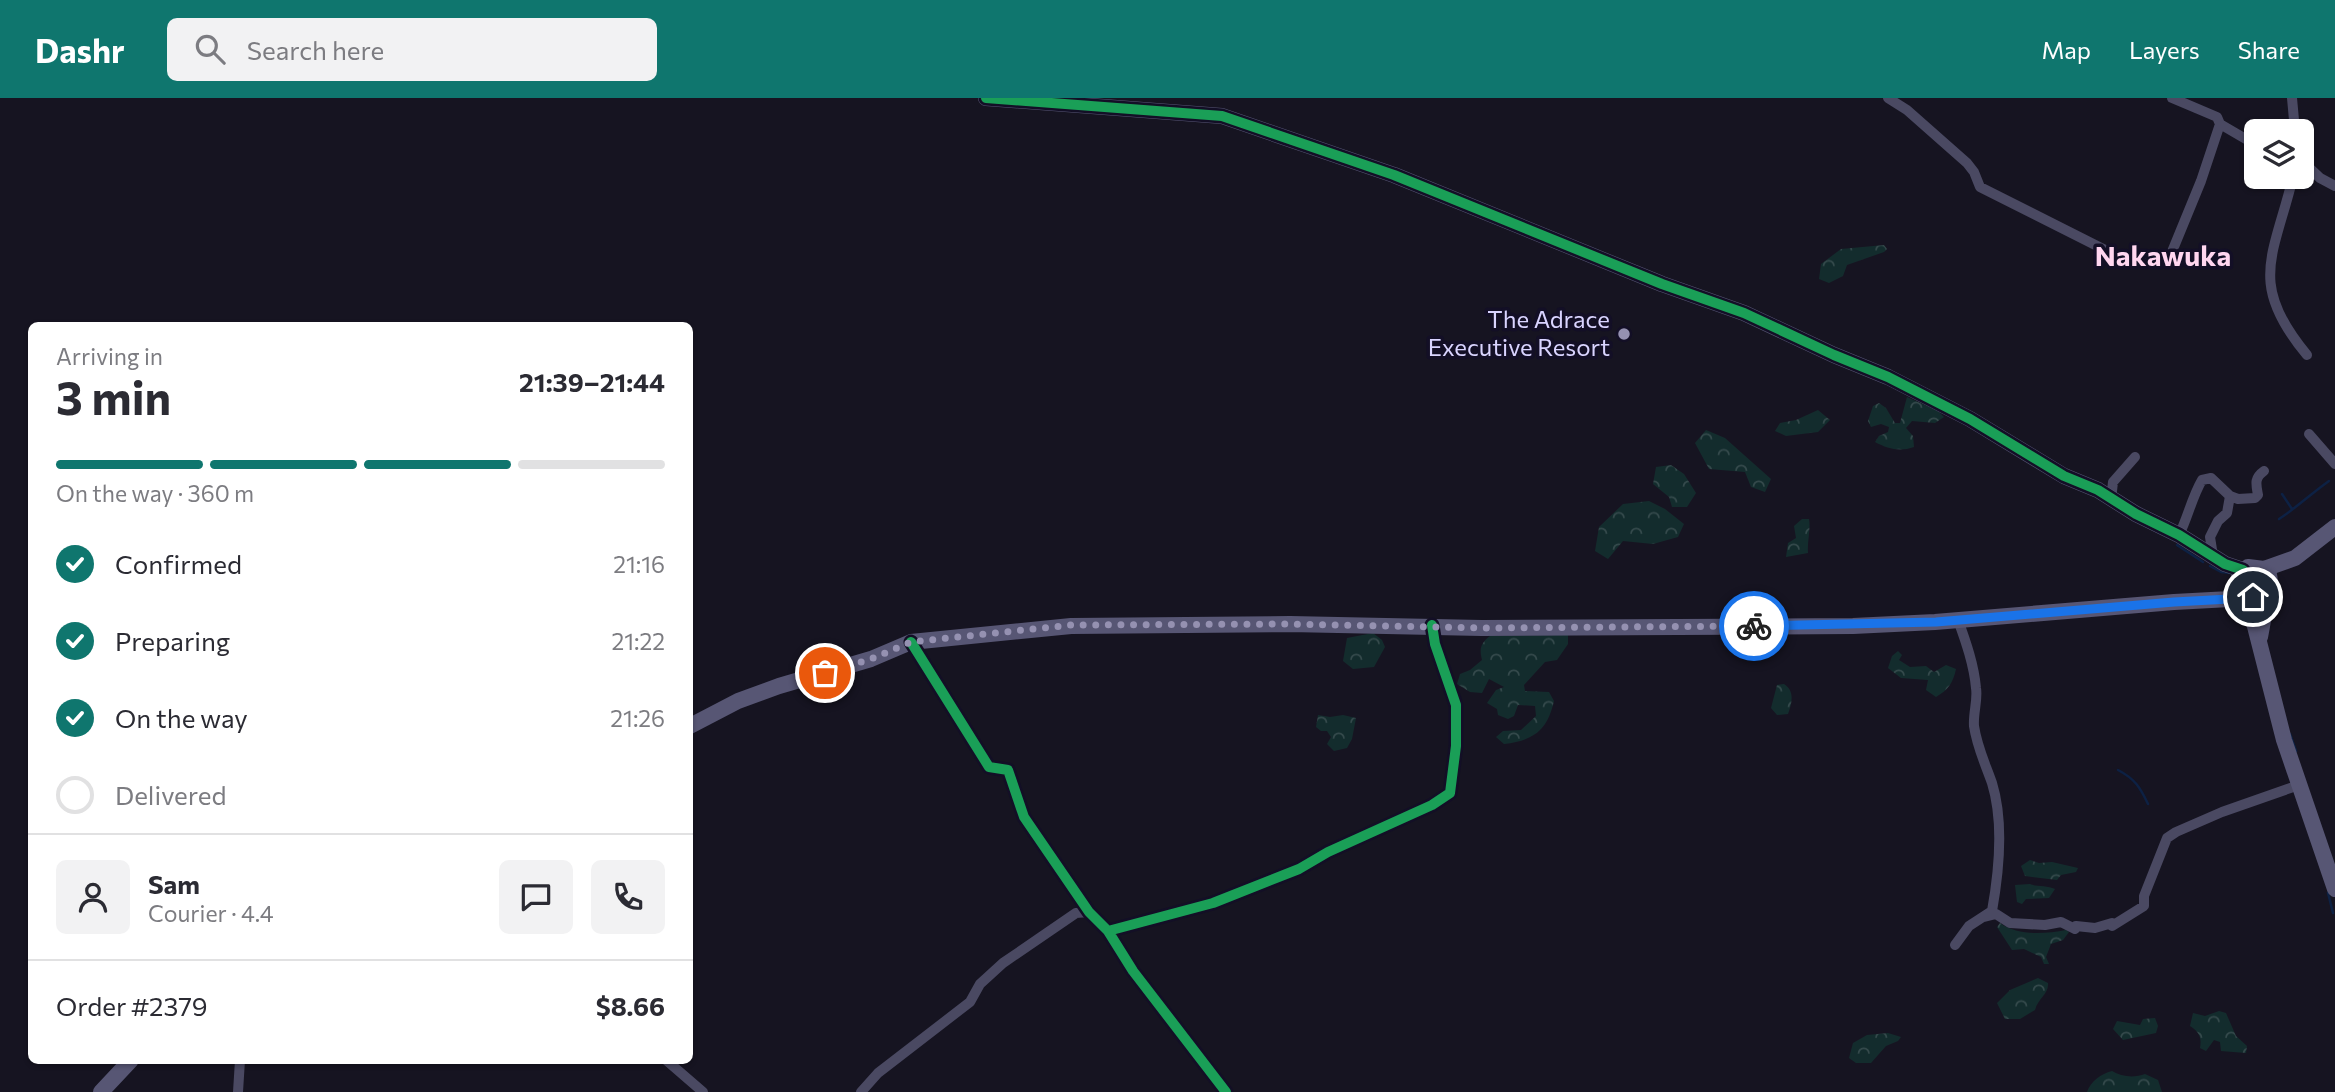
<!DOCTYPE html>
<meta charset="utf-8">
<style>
:root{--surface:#fff;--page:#f2f2f3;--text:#2b2b33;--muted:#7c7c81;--line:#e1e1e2;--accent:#0f766e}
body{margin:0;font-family:Commissioner,sans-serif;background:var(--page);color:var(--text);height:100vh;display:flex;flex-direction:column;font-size:26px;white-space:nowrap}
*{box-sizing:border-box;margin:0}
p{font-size:23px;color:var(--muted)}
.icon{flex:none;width:38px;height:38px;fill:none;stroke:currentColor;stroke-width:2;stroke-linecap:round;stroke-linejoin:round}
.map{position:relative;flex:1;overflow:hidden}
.drawer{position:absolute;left:28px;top:224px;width:665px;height:742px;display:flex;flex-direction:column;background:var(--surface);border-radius:10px;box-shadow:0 2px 5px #0004}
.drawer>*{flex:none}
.buttons{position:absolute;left:2244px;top:21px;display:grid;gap:14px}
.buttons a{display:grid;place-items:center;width:70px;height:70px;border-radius:10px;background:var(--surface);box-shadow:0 2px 5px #0004;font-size:35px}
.pin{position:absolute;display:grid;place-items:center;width:60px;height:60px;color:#fff;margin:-30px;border:4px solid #fff;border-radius:50%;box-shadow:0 2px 7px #0007}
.courier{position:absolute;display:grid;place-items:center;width:70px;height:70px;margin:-35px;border:5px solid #1a73e8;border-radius:50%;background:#fff;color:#222;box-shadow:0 2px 9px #0007}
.overview em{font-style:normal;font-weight:700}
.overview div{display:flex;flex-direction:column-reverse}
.overview{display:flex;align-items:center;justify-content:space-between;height:119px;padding:0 28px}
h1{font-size:46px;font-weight:700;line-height:52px}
.bar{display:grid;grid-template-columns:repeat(4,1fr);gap:10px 7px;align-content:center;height:84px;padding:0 28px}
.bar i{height:9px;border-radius:5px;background:var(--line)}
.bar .on{background:var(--accent)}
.bar p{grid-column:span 4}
.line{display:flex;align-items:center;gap:18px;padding:0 28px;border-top:2px solid var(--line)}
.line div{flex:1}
.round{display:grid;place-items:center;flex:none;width:74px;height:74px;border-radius:10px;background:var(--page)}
ol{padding:0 28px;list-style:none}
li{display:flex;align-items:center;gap:21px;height:77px}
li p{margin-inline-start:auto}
li .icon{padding:7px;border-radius:50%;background:var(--accent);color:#fff;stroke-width:4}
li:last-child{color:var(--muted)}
li i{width:38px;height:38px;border:4px solid var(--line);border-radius:50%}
header{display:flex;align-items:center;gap:42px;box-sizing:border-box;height:98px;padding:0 35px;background:var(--accent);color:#fff}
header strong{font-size:33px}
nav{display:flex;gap:38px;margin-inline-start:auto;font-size:24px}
.search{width:490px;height:63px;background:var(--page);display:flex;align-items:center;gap:18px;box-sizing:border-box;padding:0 24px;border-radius:10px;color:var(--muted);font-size:26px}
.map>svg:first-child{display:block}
</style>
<header>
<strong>Dashr</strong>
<div class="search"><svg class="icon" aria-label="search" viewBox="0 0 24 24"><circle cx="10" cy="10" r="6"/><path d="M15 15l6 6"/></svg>Search here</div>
<nav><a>Map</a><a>Layers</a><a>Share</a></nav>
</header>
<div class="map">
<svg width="2335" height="994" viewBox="0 0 2335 994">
<defs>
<pattern id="forest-crowns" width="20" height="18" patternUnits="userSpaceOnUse" patternTransform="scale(1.75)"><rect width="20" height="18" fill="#132c2d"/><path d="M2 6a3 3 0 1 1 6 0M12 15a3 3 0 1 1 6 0" fill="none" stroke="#354a4c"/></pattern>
</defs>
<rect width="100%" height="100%" fill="#161421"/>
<path fill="url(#forest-crowns)" d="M1884 147 1887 151 1884 154 1847 167 1843 178 1829 185 1819 181 1821 166 1841 151Z
M1907 299 1938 313 1944 319 1935 325 1912 323 1906 330 1913 338 1914 349C1900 354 1888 351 1875 344L1879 338 1888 334 1889 329 1881 326 1871 329 1868 323 1873 308 1879 305 1886 310 1895 325H1900Z
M1818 312 1830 322 1818 334 1786 338 1775 333 1780 325 1796 322Z
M1706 332 1725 340 1771 381 1765 394 1751 389 1745 374 1709 371 1695 345Z
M1671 367 1684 376 1696 395 1687 409H1672L1669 399 1653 386 1656 369Z
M1649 403 1665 411 1684 426 1678 439 1653 446 1623 443 1608 461 1595 453 1599 429 1623 406Z
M1802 421H1809C1811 431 1807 443 1808 455L1786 459 1788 445 1796 440 1794 428Z
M1373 535 1382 542 1385 549 1374 569 1353 571 1343 563 1347 540Z
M1568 537V546L1557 562 1545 564 1524 587 1525 593 1549 594 1554 603C1547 633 1534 642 1504 646L1496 639 1503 633 1521 632 1536 618 1535 608 1518 607 1514 618 1508 621 1498 617 1497 611 1487 605 1496 592 1504 589 1489 581 1482 595 1470 594 1457 586 1460 576 1470 572 1482 562C1479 550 1481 545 1490 538Z
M1898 553 1902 557 1899 562 1910 569 1926 568 1934 574 1946 567 1956 571C1953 585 1948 592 1936 599L1926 592 1928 582 1901 580 1888 570 1892 558Z
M1784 586C1795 593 1792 605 1788 616L1777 617 1771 610 1777 587Z
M1318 617 1330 619 1343 617 1356 620 1352 641 1347 650 1334 653 1327 646 1331 639 1327 633H1321L1316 629Z
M2030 762 2039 765 2052 764 2078 770 2076 774 2061 777 2057 782 2025 778 2021 768Z
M2030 786C2038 789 2047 787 2055 791L2049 800 2026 801 2022 806 2017 804 2015 787Z
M2000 825C2018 838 2045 836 2066 832L2069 834 2063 842 2051 846 2046 859 2049 866H2044L2041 859 2024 851 2012 852 1997 829Z
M2038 880 2048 885C2049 896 2038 900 2035 912L2020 921H2005L1997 905 2010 892Z
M2219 913 2226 915 2236 938 2247 948 2246 955 2221 953 2220 944 2214 942 2206 953 2200 950C2202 939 2199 934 2190 928L2193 915 2205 918Z
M2155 920 2158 928 2156 935 2123 942 2113 931 2117 923 2140 927 2143 921Z
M1888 935 1901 939 1898 943 1886 948 1871 965H1856L1849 960 1853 945 1867 937Z
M2112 973C2121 979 2135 980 2145 976L2158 982 2162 994H2087C2091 983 2101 976 2112 973Z"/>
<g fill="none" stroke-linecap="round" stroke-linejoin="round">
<path stroke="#0d2144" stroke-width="2.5" d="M2282 396 2292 411
M2279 421C2296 410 2312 395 2329 383
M2177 447 2203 464
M2210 468 2221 474 2230 475
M2230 507 2240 511 2244 516
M2290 636 2296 653
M2118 672C2135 681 2140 689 2148 706
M2328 795 2333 815"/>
<path stroke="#4a4962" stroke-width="10" d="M1888 0 1907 12 1967 65 1974 74 1980 89 2131 165H2141L2155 161H2169L2201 83 2220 26
M2172 0 2217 19 2220 26 2256 47
M2292 0 2295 33
M2301 62 2320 80 2335 88
M2293 79C2274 158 2247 185 2307 257
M2309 336 2335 366
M2230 398 2238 401 2255 400 2258 397C2256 386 2254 380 2264 373
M2111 402 2113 384 2135 359
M2179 437C2188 419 2192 399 2202 382L2211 380 2230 398 2227 415 2218 423 2210 439 2213 458
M911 544 989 669 1008 672 1024 719 1089 814 1108 833 1133 873 1226 994
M1984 819 1996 816 2010 825 2045 827 2061 824 2075 831 2076 828 2095 830 2112 825V828L2144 808V798L2167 740 2176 734 2222 714 2299 687
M1108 833 1213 805 1299 771 1328 754 1432 707 1450 695 1456 648V607L1435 546 1432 527
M1955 847 1969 828 1992 813C1999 774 2004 724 1992 685 1985 665 1977 649 1974 628 1973 615 1978 602 1976 590 1974 567 1966 544 1958 522
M666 962 703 994
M238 994 240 962
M861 994 878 975 970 904 980 886 1003 865 1076 815 1089 814"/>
<path stroke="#575674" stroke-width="16" d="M986 0 1222 18 1394 77 1662 186 1744 215 1834 257 1888 279 1970 321 2064 378 2098 392 2136 416 2179 437 2225 466 2243 472
M2248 469 2264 471 2269 477C2274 497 2252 507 2241 489L2230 501 2240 477Z
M2264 471 2295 460 2335 429
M2247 497 2284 642 2335 791
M2260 539 2269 490
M690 628 738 603 779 588 871 561 911 544 1071 528 1290 526 1482 530 1853 528 1935 524 2174 504 2230 501
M101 994 131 962"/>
<defs>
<path id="cycleway" d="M986 0 1222 18 1394 77 1662 186 1744 215 1834 257 1888 279 1970 321 2064 378 2098 392 2136 416 2179 437 2225 466 2243 472
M911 544 989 669 1008 672 1024 719 1089 814 1108 833 1133 873 1226 994
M1108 833 1213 805 1299 771 1328 754 1432 707 1450 695 1456 648V607L1435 546 1432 527"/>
</defs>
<use href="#cycleway" stroke="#130f26" stroke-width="15"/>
<use href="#cycleway" stroke="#1a9f57" stroke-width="10"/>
</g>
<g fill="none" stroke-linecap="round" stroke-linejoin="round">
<path stroke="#9591b1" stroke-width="7" stroke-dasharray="0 12.6" d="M825 575 871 561 911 544 1071 527 1290 526 1482 530 1754 528"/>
<path stroke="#1a73e8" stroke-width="9" d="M1754 528 1936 524 2174 504 2230 501 2241 489 2247 497 2253 499"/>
</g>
<circle fill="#9591b1" stroke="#130f26" stroke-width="2.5" cx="1624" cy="236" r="7"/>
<g text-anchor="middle" stroke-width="7" stroke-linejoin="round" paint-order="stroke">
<g font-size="24" fill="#d9d4ff" stroke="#130f26" text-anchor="end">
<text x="1610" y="230">The Adrace<tspan x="1610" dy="28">Executive Resort</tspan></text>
</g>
<g font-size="28" font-weight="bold" fill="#ffd6f0" stroke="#130f26">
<text x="2163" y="168">Nakawuka</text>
</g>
</g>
</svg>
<div class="buttons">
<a><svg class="icon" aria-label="layers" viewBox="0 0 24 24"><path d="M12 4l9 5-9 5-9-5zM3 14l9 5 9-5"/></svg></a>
</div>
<div class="pin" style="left:825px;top:575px;background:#ea580c"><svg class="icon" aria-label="bag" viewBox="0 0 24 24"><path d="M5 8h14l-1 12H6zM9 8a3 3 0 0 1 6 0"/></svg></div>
<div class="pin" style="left:2253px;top:499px;background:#1f2937"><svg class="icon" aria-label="home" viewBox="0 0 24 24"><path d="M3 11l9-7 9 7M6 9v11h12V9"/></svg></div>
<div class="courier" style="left:1754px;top:528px"><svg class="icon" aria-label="bike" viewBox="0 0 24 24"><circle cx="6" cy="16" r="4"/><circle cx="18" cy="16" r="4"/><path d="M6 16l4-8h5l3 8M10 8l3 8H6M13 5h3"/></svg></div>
<section class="drawer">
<div class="overview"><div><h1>3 min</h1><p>Arriving in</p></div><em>21:39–21:44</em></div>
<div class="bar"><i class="on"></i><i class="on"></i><i class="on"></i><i></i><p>On the way · 360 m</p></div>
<ol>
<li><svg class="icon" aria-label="check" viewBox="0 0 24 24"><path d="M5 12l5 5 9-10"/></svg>Confirmed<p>21:16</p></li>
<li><svg class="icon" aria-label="check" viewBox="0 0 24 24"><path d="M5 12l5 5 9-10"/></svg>Preparing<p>21:22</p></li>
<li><svg class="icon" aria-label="check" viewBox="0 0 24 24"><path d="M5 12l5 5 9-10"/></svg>On the way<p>21:26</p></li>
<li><i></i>Delivered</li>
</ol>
<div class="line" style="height:126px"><a class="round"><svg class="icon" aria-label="person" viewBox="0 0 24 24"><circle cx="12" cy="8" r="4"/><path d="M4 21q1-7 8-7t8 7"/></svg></a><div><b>Sam</b><p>Courier · 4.4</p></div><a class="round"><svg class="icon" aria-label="chat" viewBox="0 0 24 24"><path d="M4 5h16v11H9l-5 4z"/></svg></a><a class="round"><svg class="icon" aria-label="phone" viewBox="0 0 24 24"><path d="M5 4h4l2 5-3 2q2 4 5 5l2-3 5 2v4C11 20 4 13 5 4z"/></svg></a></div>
<div class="line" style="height:91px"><div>Order #2379</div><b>$8.66</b></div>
</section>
</div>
